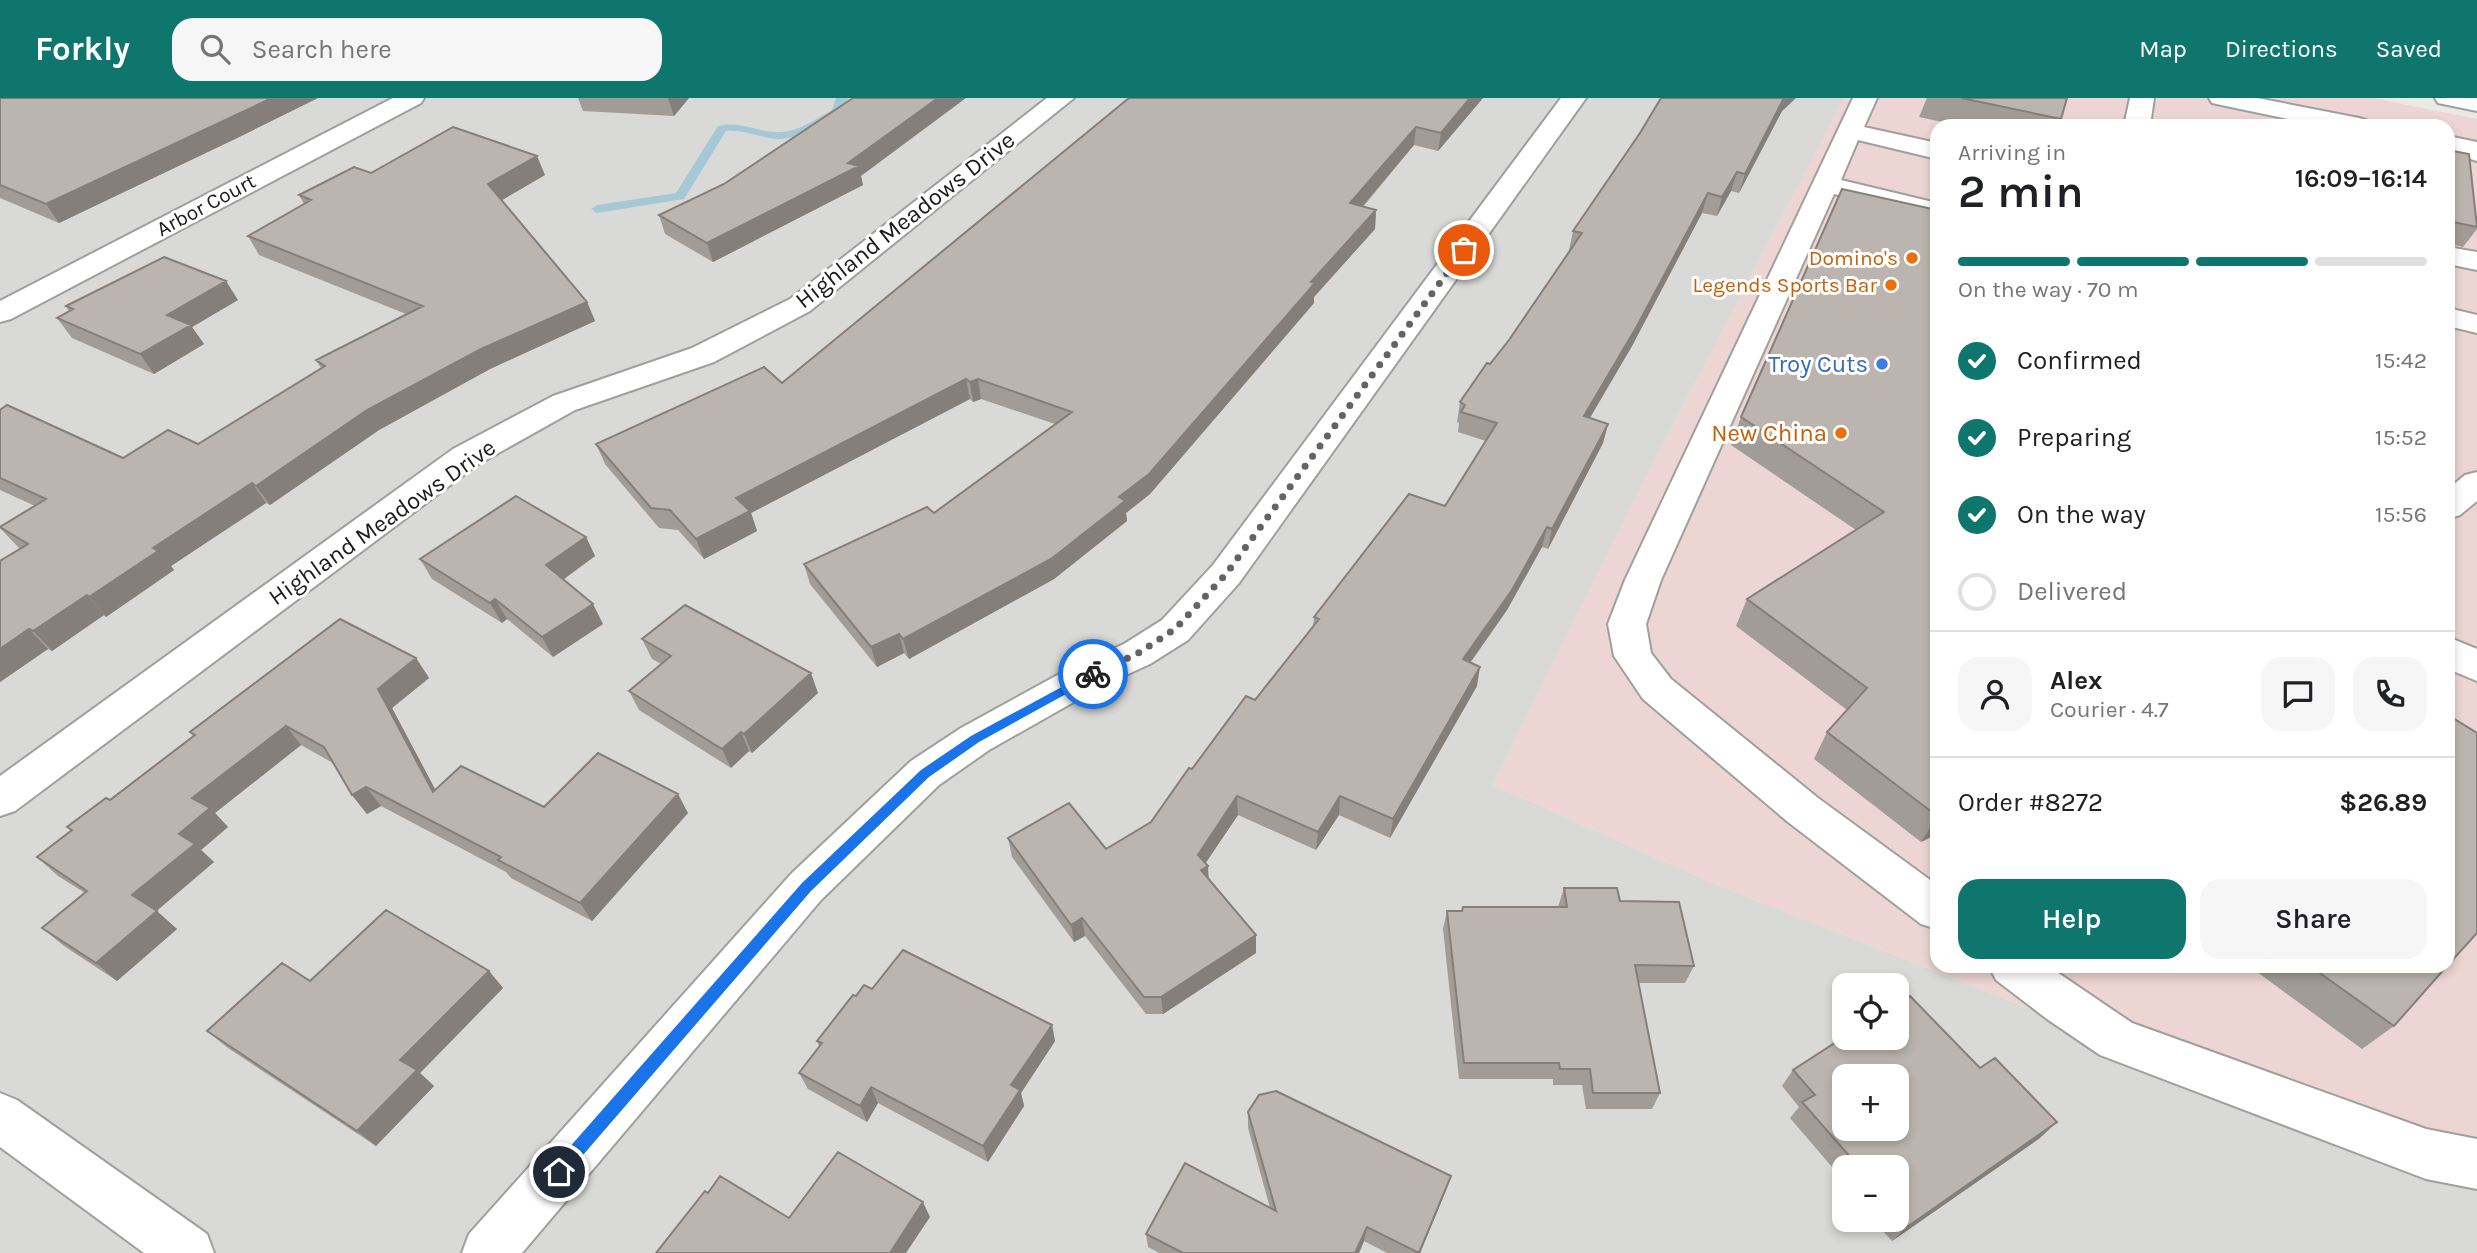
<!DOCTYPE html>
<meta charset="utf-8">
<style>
:root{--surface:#fff;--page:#f6f6f6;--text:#202124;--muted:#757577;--line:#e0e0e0;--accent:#0f766e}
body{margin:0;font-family:Karla,sans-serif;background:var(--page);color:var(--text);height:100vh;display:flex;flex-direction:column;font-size:26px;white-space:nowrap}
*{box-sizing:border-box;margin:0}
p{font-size:23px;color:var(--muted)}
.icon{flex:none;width:38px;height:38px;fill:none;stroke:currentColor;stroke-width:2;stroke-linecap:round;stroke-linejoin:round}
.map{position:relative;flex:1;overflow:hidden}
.drawer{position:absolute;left:1930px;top:21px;width:525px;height:854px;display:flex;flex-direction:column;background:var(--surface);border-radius:21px;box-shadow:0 4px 10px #0003}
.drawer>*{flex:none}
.buttons{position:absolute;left:1832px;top:875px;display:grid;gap:14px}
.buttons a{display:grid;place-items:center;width:77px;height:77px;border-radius:14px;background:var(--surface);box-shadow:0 4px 10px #0003;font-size:35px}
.pin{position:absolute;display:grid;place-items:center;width:60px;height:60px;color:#fff;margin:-30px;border:4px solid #fff;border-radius:50%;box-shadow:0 2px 7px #0007}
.courier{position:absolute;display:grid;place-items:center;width:70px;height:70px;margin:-35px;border:5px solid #1a73e8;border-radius:50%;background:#fff;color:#222;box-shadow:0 2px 9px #0007}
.summary em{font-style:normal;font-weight:600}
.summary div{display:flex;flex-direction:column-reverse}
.summary{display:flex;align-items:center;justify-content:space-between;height:119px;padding:0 28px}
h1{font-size:46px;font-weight:600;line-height:52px}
.bar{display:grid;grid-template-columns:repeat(4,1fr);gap:10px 7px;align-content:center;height:84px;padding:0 28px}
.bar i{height:9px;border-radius:5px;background:var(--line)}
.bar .on{background:var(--accent)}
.bar p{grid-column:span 4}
.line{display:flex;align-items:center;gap:18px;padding:0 28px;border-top:2px solid var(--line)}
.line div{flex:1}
.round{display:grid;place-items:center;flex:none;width:74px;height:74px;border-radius:21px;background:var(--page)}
ol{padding:0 28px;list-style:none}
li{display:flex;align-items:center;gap:21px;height:77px}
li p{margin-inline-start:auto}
li .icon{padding:7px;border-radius:50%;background:var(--accent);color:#fff;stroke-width:4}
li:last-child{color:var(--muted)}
li i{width:38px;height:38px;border:4px solid var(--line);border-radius:50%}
.cta{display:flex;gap:14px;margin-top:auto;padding:14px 28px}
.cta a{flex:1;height:80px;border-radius:21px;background:var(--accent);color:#fff;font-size:28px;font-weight:600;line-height:80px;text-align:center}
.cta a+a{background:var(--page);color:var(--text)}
header{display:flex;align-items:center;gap:42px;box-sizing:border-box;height:98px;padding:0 35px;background:var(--accent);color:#fff}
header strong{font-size:33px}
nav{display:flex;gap:38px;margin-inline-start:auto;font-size:24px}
.search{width:490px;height:63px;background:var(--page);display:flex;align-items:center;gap:18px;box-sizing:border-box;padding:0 24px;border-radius:21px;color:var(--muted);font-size:26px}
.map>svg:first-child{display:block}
</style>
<header>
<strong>Forkly</strong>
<div class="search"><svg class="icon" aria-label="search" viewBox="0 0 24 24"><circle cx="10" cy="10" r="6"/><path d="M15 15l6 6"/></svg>Search here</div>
<nav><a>Map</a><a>Directions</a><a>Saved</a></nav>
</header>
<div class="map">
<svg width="2477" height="1155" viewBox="0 0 2477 1155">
<rect width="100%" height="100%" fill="#ece9e2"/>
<path fill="#d9d9d8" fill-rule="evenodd" d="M0 0H1844L1635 400 1493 687 1710 784 2477 1088V1155H0ZM1844 887H1897V940H1844ZM1844 978H1897V1031H1844ZM1844 1069H1897V1122H1844Z"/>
<path fill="#ecd5d2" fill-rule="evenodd" d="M1844 0H2373L2477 21V1088L1710 784 1493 687 1635 400ZM1937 28H2448V868H1937Z"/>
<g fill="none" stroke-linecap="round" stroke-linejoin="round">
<path fill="#a6c8d6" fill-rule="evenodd" d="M836 0H848L841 16C819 28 795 45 769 40 754 37 742 32 726 33L684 101 597 115 591 111 597 107 676 95 718 28C743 22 757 35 780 34 798 34 816 21 832 12Z"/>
<defs>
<path id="minor" d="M393 0H424L421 5 11 221 0 224V203Z
M1047 0H1074L810 213 714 264 575 312 477 367 15 713 0 718V678L453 351 553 298 692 250 790 201Z
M1561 0H1586L1239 485 1188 542 1150 566 1102 588 989 652 939 687 821 802 522 1155H462L469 1136 791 776 911 663 961 630 1074 568 1124 546 1162 522 1213 467Z
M1853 0H1877L1864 29 1937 45V61L1858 42 1841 82 1937 105V121L1834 96 1661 482 1646 526 1651 555 1671 581 1818 700 1937 787V831L1921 826 1788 724 1643 601 1614 558 1608 526 1625 482Z
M2130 0H2154L2150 28H2124Z
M2209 0H2257L2359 20 2368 23 2372 28H2322L2221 7 2212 5Z
M2435 0H2477V13L2438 5Z
M2448 38 2477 44V63L2448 54Z
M2448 149 2477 154V172L2448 166Z
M2448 210 2477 217V235L2448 228Z
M2477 374V403L2460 417 2448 421V391L2465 377Z
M2448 539 2477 551V583L2448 571Z
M1989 868H2048L2132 925 2426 1031 2477 1041V1091L2426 1081 2100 957 2047 921 1996 882Z
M0 995 17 1002 207 1136 214 1155H144L0 1049Z"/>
</defs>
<use href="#minor" stroke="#9f9f9f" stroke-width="4"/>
<use href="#minor" fill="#fff" fill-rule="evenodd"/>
</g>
<path fill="#a29c96" d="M0 0H318L235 41 59 125 0 100Z
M578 0H689L674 18 583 13Z
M1483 0 1438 53 1414 47 1363 109 1376 112 1375 131 1314 199V205L1150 396 1126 415 1127 423 1054 481 909 561 904 555 877 569 810 486 804 466 934 415 1055 326 981 301 973 304 970 301 751 415 757 433 704 461 678 432 659 430 605 366 596 346 782 285Z
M1661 0H1796L1782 13 1739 95 1731 93 1717 118 1702 115 1632 248 1590 320 1608 326 1603 345 1548 451 1542 449 1507 512 1471 564 1477 588 1390 740 1339 717 1316 752 1238 717 1205 765 1208 781 1256 837V855L1163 916H1146L1085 838 1074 844 1012 759 1008 740 1106 751 1151 724 1192 671 1255 602 1313 528 1314 519 1445 408 1486 343 1458 334 1459 325 1457 324 1460 304 1509 242 1570 152H1569L1573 133 1640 35Z
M1927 0H2067L2058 28H1961L1919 19Z
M2448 52 2477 121V131L2463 149 2448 145Z
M371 75 545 77 502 102 587 204 595 223 490 271 379 332 270 407 266 405 171 468 174 472 106 519 104 517 52 553 48 551 0 584 20 451 0 430 35 408 0 392V312L123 360 198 346 321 270 316 262 406 216 259 157 248 138 304 106 299 97Z
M861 78 863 87 713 164 665 136 659 117Z
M1937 112V736L1921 744 1814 661 1827 634 1847 612 1736 528 1747 501 1856 432 1731 347 1741 319Z
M238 202 192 229 204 246 154 276 72 240 57 220 69 213 66 208Z
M586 439 595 458 563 481 603 526 553 559 507 521 502 525 432 481 420 461Z
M642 541 818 595 752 655 749 653 731 670 639 612 629 593 661 566 652 561Z
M416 560 429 580 392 610 435 691 544 709 688 715 592 823 511 780 506 774 381 708 367 716 352 697 333 665 301 647 215 715 228 729 201 752 214 764 156 813 177 831 117 883 64 848 42 830 85 795 58 778 37 759 71 733 67 729 110 702 193 638 190 634Z
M1564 790 1620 803 1694 868 1685 885H1638L1660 995 1652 1011H1586L1582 987H1553V981H1459L1443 831 1447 813 1558 809Z
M2249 868H2447L2394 928 2362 951Z
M489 873 503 890 420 975 434 988 376 1048 228 950 207 933 310 883Z
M872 891 1052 927 1055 943 1021 995 1024 1008 988 1064 878 1005 867 1024 808 991 799 975 819 948 817 943 856 898Z
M1793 972 2040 1040 1892 1143 1873 1122H1897V1069H1844V1083L1790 1020 1799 1009 1782 988Z
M1248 1014 1451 1078 1446 1092 1420 1155H1387L1364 1143 1359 1155H1159L1148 1149 1146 1136 1270 1110 1248 1030Z"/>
<path fill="#847f7a" d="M272 0H318L235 41 59 125 46 106Z
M668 0H689L674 18Z
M938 0H966L861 78 863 87 713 164 707 145 848 65Z
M1470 0H1483L1438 53 1441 35Z
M1784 0H1796L1782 13 1739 95 1745 76Z
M1416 29 1414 47 1349 124 1350 105Z
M537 58 545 77 497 105 488 86Z
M1737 74 1731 93 1717 118 1722 99Z
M1708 95 1702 115 1632 248 1579 338 1584 318Z
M1376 112 1375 131 1314 199V205L1150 396 1126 415 1127 423 1054 481 909 561 903 541 1119 399Z
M226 183 238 202 192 229 204 246 154 276 140 256 167 217Z
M587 204 595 223 490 271 379 332 270 407 256 388 367 312 481 251Z
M966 281 970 301 751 415 757 433 704 461 696 441 736 400Z
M978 281 981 301 973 304 970 284Z
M1608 326 1603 345 1548 451 1552 431Z
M252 385 266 405 171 468 174 472 106 519 89 499 153 450Z
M1547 429 1542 449 1507 512 1459 580 1463 561Z
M586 439 595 458 556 487 546 467Z
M87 497 104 517 52 553 33 533Z
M495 501 507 521 502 525 490 505Z
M593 506 603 526 553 559 542 539Z
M29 531 48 551 0 584V551Z
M899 536 904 555 877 569 871 549Z
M416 560 429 580 392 610 446 712 433 694 378 591Z
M1480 569 1477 588 1390 740 1393 721Z
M811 575 818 595 752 655 744 636Z
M286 628 301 647 215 715 228 729 201 752 214 764 153 816 132 797 179 736 192 700Z
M741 634 749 653 731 670 722 651Z
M366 689 381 708 367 716 352 697Z
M678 696 688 715 592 823 580 805Z
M1237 698 1238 717 1199 775 1198 757Z
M1340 698 1339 717 1316 752 1318 734Z
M1937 719V736L1921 744Z
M1208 768 1209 787 1201 772Z
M157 813 177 831 117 883 96 865Z
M1082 820 1085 838 1074 844 1071 827Z
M1256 837V855L1163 916 1161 899Z
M489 873 503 890 420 975 434 988 376 1048 357 1033 400 962Z
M1052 927 1055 943 1021 995 1024 1008 988 1064 983 1048 1011 987Z
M871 989 878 1005 867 1024 860 1008Z
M2057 1024 2040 1040 1892 1143 1907 1129Z
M1451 1078 1446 1092 1420 1155H1419Z
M923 1104 930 1119 906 1155H890Z
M1367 1129 1364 1143 1359 1155H1355Z"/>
<path fill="#bcb5af" stroke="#847f7a" stroke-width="2" fill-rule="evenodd" d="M0 0H272L46 106 0 87Z
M853 0H938L848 65 859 68 707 145 659 117 724 86Z
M1129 0H1470L1441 35 1416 29 1350 105 1376 112 1311 184 1315 185 1149 376 1119 399 1125 403 1051 461 903 541 899 536 871 549 804 466 927 409 934 415 1072 314 978 281 970 284 966 281 736 400 750 413 696 441 670 412 651 410 596 346 764 269 782 285Z
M1661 0H1784L1745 76 1737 74 1722 99 1708 95 1637 228 1584 318 1608 326 1552 431 1547 429 1512 492 1463 561 1480 569 1393 721 1340 698 1318 734 1237 698 1198 757 1208 768 1201 772 1256 837 1161 899H1144L1082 820 1071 827 1008 740 1069 705 1106 751 1151 724 1189 670 1192 671 1246 598 1255 602 1319 521 1314 519 1409 396 1445 408 1497 325 1461 314 1465 307 1460 304 1487 265 1490 266 1509 242 1582 135 1573 133 1640 35Z
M1961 0H2067L2061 21Z
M453 29 537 58 488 86 587 204 481 251 367 312 256 388 252 385 153 450 158 453 89 499 87 497 33 533 29 531 0 551V463L28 446 0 429 46 401 0 380V312L7 307 123 360 168 332 198 346 325 268 316 262 423 208 248 138 311 102 299 97 354 69 371 75Z
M2448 52 2469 56 2477 129 2448 123Z
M1842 91 1937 112V718L1827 634 1867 590 1747 501 1884 414 1741 319Z
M164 159 226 183 167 217 191 227 140 256 57 220 73 211 66 208Z
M516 398 586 439 546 467 593 506 542 539 495 501 490 505 420 461Z
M685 507 811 575 744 636 741 634 722 651 629 593 671 558 642 541Z
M340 521 416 560 378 591 433 694 461 668 544 709 598 655 678 696 580 805 498 762 501 759 366 689 352 697 324 649 286 628 192 700 210 710 179 736 195 746 132 797 157 813 96 865 42 830 87 793 37 759 72 732 67 729 106 700 110 702 195 637 190 634Z
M2448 617 2477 635V835L2448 867Z
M1564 790H1617L1620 803 1679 804 1694 868 1635 867 1660 995H1593L1590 971H1560L1559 965H1464L1447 813H1462L1463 809H1567Z
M386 812 489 873 400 962 417 972 357 1033 207 933 282 865 310 883Z
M903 852 1052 927 1011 987 1020 992 983 1048 871 989 860 1008 799 975 822 945 817 943 853 897 856 898 864 887 872 891Z
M2310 868H2447L2394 928Z
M1910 898 1980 970 1995 960 2057 1024 1907 1129 1897 1118V1069H1859L1802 1004 1815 997 1793 972 1844 939 1897 940V906ZM1844 978H1897V1031H1844Z
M1276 993 1451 1078 1419 1155 1367 1129 1355 1155H1183L1146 1136 1185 1065 1276 1113 1248 1014 1259 997Z
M838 1054 923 1104 890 1155H656L705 1093 708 1095 720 1078 789 1120Z"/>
<path fill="#1a73e8" d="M1093 572 1098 576 1097 579 979 644 929 679 811 793 564 1079 559 1081 553 1079 551 1074 553 1068 802 785 921 672 971 638Z"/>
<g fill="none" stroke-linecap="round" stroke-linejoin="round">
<path stroke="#646361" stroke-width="7" stroke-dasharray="0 12.6" d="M1093 576 1137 556 1175 531 1226 476 1464 152"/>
</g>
<g fill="#e8710a" stroke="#fff" stroke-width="2.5">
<circle cx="1912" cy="160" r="7"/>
<circle cx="1891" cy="187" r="7"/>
<circle cx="1841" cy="335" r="7"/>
</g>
<circle fill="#3f7fe0" stroke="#fff" stroke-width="2.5" cx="1882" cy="266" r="7"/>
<g text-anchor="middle" stroke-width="6" stroke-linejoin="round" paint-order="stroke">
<g font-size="21" fill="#1b1b1b" stroke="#fff">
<text transform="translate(206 107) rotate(-28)" y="7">Arbor Court</text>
</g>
<g font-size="21" fill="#c56008" stroke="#fff" text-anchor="end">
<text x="1898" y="167">Domino's</text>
<text x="1877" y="194">Legends Sports Bar</text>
</g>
<g font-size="24" fill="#1b1b1b" stroke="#fff">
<text transform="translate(905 122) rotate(-38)" y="8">Highland Meadows Drive</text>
<text transform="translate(382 424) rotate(-35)" y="8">Highland Meadows Drive</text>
</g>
<g font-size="24" fill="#366cbe" stroke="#fff" text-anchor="end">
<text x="1868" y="274">Troy Cuts</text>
</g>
<g font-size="24" fill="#c56008" stroke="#fff" text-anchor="end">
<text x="1827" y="343">New China</text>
</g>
</g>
</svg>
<div class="buttons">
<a><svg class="icon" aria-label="locate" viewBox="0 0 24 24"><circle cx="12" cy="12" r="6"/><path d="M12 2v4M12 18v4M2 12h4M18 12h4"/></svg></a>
<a>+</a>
<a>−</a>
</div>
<div class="pin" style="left:1464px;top:152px;background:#ea580c"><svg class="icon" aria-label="bag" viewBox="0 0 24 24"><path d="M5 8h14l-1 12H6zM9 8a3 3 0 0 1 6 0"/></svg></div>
<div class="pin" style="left:559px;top:1074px;background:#1f2937"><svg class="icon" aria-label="home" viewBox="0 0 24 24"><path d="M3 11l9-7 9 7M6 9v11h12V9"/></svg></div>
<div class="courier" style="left:1093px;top:576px"><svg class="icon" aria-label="bike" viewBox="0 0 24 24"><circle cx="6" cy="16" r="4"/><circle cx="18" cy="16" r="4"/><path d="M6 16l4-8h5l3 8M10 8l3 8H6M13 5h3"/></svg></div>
<section class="drawer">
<div class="summary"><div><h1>2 min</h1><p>Arriving in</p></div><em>16:09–16:14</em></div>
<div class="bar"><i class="on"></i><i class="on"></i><i class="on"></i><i></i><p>On the way · 70 m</p></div>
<ol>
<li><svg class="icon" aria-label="check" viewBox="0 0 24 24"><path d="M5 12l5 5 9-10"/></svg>Confirmed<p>15:42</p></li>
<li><svg class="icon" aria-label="check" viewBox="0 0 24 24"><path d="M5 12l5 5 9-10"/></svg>Preparing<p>15:52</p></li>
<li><svg class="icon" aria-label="check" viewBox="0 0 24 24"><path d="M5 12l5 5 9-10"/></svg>On the way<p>15:56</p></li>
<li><i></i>Delivered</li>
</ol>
<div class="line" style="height:126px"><a class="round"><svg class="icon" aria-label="person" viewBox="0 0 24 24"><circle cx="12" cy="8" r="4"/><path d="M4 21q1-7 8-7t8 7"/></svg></a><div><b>Alex</b><p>Courier · 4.7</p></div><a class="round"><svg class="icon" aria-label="chat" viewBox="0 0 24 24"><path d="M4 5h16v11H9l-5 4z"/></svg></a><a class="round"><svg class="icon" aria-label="phone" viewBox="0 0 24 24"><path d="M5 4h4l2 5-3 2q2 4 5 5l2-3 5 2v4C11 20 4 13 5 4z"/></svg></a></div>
<div class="line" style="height:91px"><div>Order #8272</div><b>$26.89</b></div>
<div class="cta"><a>Help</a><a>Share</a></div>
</section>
</div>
